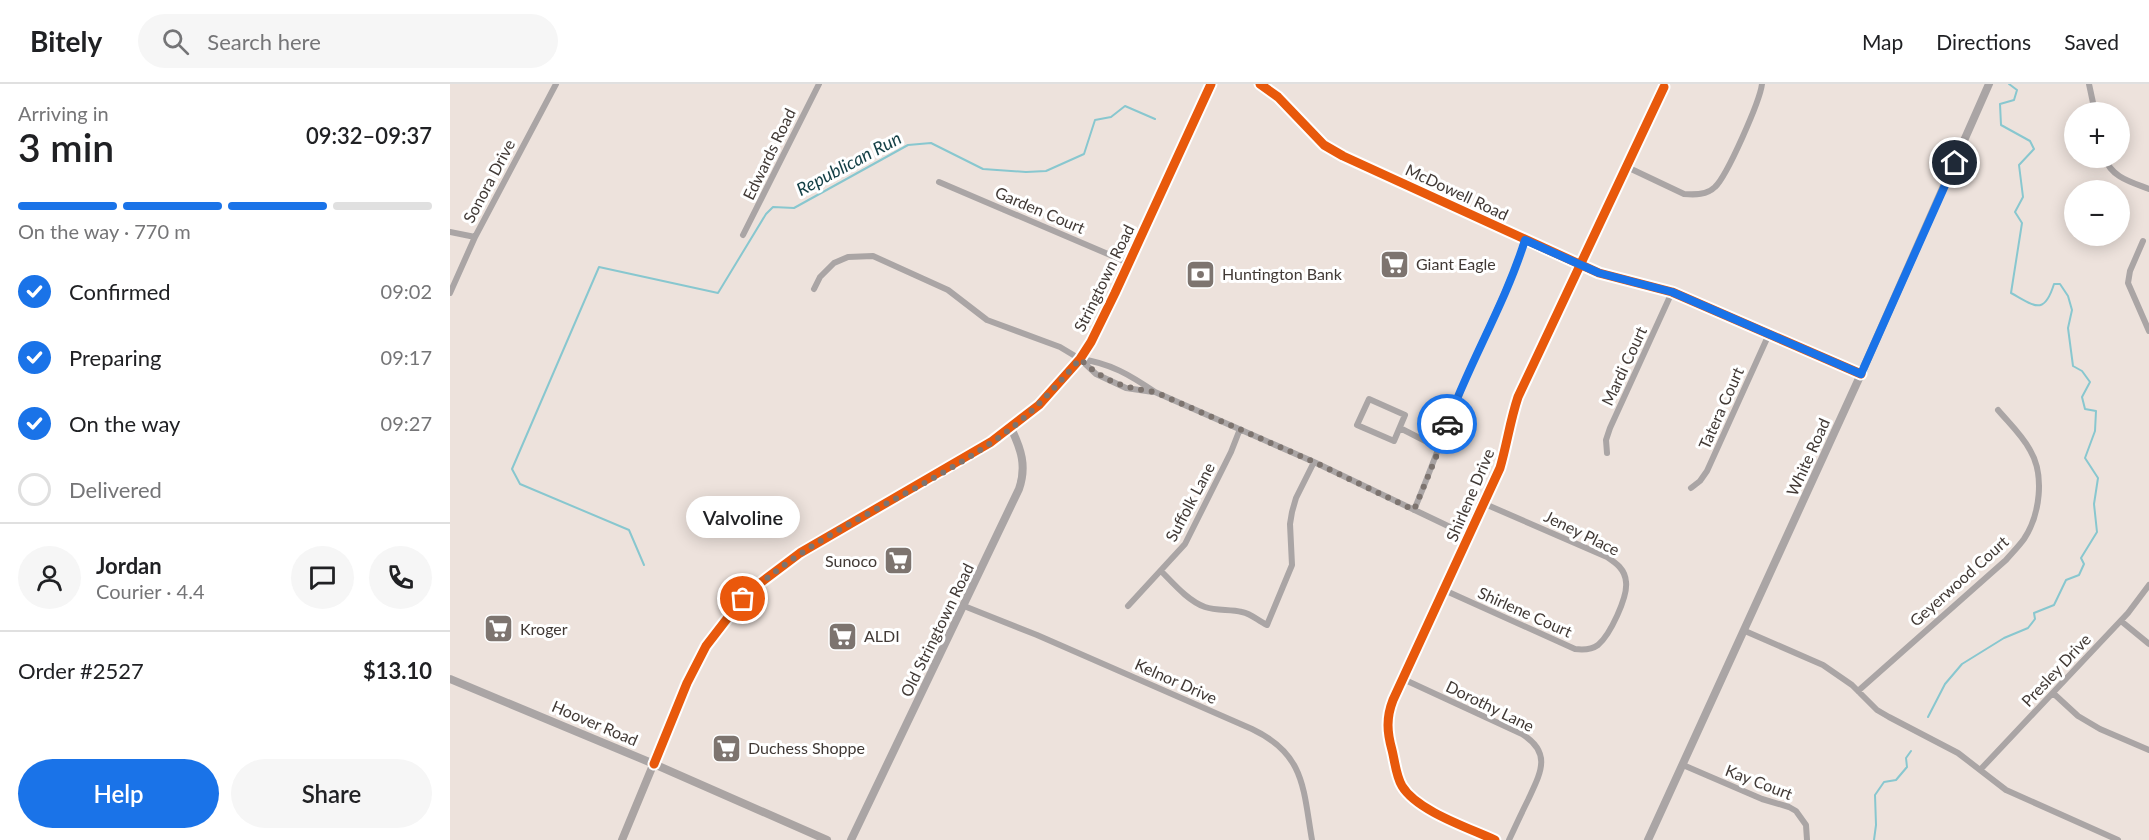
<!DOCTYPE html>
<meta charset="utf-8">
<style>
:root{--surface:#fff;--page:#f6f6f6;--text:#202124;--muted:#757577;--line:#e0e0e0;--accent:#1a73e8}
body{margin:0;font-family:Lato,sans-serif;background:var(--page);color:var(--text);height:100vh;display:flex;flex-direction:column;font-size:22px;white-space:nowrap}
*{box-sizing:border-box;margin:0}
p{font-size:20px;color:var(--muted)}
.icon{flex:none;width:33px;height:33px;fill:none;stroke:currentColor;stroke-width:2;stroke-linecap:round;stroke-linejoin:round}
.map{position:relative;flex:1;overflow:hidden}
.sheet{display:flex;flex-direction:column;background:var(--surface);width:450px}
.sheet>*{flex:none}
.fabs{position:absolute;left:1614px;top:18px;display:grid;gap:12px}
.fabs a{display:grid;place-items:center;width:66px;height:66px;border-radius:50%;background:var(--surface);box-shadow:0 3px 15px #0003;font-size:30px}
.pin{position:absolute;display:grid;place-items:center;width:51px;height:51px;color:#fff;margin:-26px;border:3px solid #fff;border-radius:50%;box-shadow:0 2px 6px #0007}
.courier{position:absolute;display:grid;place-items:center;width:60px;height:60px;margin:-30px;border:4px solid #1a73e8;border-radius:50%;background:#fff;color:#222;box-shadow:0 2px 8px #0007}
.bubble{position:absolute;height:42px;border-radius:21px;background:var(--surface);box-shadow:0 3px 15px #0003;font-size:20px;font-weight:600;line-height:42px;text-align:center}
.head em{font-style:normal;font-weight:600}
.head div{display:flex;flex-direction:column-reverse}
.head{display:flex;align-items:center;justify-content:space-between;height:102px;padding:0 18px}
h1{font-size:39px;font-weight:600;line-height:45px}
.bar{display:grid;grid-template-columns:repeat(4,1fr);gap:9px 6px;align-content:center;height:72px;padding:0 18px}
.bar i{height:8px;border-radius:4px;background:var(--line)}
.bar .current{background:var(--accent)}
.bar p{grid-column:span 4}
.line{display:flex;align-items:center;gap:15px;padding:0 18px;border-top:2px solid var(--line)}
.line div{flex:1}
.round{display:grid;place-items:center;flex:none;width:63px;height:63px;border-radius:32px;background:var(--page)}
ol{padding:0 18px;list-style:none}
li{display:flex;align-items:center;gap:18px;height:66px}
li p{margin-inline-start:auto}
li .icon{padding:6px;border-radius:50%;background:var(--accent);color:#fff;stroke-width:4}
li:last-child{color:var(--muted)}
li i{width:33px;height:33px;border:3px solid var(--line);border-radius:50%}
.primary-button{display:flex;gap:12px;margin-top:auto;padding:12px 18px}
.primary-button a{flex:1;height:69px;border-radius:36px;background:var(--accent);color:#fff;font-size:24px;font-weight:600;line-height:69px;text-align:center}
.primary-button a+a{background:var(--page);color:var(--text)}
header{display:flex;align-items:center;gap:36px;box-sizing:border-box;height:84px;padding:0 30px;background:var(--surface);border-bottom:2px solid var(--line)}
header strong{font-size:28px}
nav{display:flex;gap:33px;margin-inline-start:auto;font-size:21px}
.search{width:420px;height:54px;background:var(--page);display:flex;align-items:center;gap:15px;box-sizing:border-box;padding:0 21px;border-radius:33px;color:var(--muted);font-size:22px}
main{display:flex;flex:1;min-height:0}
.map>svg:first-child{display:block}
</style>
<header>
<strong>Bitely</strong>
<div class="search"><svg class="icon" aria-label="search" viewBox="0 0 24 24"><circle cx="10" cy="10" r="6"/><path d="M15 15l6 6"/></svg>Search here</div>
<nav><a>Map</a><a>Directions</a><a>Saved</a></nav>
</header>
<main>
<section class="sheet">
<div class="head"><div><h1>3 min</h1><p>Arriving in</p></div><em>09:32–09:37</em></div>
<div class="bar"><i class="current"></i><i class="current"></i><i class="current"></i><i></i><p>On the way · 770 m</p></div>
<ol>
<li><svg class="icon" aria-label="check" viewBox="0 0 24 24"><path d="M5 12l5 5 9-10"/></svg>Confirmed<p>09:02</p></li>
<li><svg class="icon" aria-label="check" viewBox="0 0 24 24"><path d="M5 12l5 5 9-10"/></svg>Preparing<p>09:17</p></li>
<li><svg class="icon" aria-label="check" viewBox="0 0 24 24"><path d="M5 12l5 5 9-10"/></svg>On the way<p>09:27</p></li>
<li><i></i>Delivered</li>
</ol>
<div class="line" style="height:108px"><a class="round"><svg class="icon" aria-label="person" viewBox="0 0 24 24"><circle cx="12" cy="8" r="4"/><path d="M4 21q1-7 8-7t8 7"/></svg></a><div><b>Jordan</b><p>Courier · 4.4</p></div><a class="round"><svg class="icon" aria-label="chat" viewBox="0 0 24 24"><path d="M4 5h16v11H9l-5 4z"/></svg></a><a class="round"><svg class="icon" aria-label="phone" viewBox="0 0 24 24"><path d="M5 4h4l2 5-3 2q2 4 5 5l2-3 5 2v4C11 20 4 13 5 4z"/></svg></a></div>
<div class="line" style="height:78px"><div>Order #2527</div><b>$13.10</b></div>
<div class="primary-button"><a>Help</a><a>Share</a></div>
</section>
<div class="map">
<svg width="1699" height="756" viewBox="0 0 1699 756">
<rect width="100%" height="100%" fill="#ede2dc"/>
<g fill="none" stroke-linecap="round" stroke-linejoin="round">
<path stroke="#88c7cf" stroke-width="2" d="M194 481 179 446 70 400 62 385 149 183 268 209 316 130 323 123 344 124 458 61 481 59 533 85 576 88 596 87 634 70 645 36 661 33 675 22 705 35
M1478 633 1495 600 1512 580 1554 554 1578 544 1585 535 1584 529 1604 521 1616 496 1629 491 1634 480 1631 474 1647 448 1644 420 1648 394 1635 374 1645 347 1646 327 1635 325 1632 313 1640 298 1632 287 1623 282 1618 244 1622 226 1618 212 1610 200H1604C1594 232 1585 222 1561 209L1572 139 1565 128 1573 113 1569 81 1584 65 1580 57 1551 41 1550 20 1564 16 1567 6 1559 0
M1424 756 1426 741 1425 711 1434 698 1446 696 1457 683 1456 674 1461 667"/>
<path stroke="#aaa5a5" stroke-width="6" d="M1639 0 1645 28
M1655 74C1661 93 1681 98 1699 105
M1177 83 1234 110C1245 111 1257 111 1265 103 1277 92 1310 17 1312 0
M489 98 679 179
M0 148 25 153
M293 151 369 0
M1693 157 1680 187 1678 199 1699 247
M364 205 370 193 384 179 398 173 423 172 498 206 537 236 610 263 630 275 646 290 676 304 703 308
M0 209 25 153 106 0
M630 275C660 279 680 291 705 308L864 378 1019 452
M919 315 955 331 944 357 907 341Z
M950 344 989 364
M1157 369 1156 356 1160 344 1222 208
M1241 404 1250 397 1257 387 1319 250
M964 426C983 382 998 336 1017 292 1036 247 1060 203 1075 156
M711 487C723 499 738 517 755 523 767 527 780 525 792 528 802 530 808 537 817 541L842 481 840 440 842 428 846 414 864 378
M994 506 1125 565C1133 566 1141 566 1148 561 1160 551 1178 513 1176 498 1175 485 1166 479 1157 473L1035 420
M514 522 587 551 802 645C855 670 853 704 862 756
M678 522 735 460 781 368 790 345
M1671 537 1699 560
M1295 547 1373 581 1402 601 1427 626 1439 633 1508 669 1556 706 1668 756
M953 595 1072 650C1103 669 1090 690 1078 716 1071 730 1065 743 1059 756
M1408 607 1556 476C1562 469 1569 462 1574 455 1590 431 1595 391 1580 366 1572 351 1559 339 1548 326
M1603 609 1628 632 1650 645 1699 666
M1233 681 1312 715 1339 723 1346 727 1356 741 1357 756
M1530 686 1678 529 1699 501
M1045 756C1019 744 967 727 952 702 946 692 945 678 942 666 937 648 936 634 943 616L1050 384C1057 360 1060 337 1068 313L1214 3"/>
<path stroke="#aaa5a5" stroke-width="8" d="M810 0 828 13 874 61 893 72 1149 189 1222 208 1411 290
M0 595 204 680
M401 756 569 405C577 382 571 365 561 344
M1198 756 1411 290 1539 0"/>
<path stroke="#aaa4a3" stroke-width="8" d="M204 680 377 756
M172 756 237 599 251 572 260 556 293 515 309 500 350 469 500 383 561 344 589 321 630 275 641 258 665 209 761 0"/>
<defs>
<path id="cycleway" d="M810 0 828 13 874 61 893 72 1149 189 1222 208 1411 290
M204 680 237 599 256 562 283 527 309 500 350 469 541 358 589 321 630 275 641 258 665 209 761 0
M1045 756C1019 744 967 727 952 702 946 692 945 678 942 666 937 648 936 634 943 616L1050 384C1057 360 1060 337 1068 313L1214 3"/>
</defs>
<use href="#cycleway" stroke="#fff" stroke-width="13"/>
<use href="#cycleway" stroke="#e8590c" stroke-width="9"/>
</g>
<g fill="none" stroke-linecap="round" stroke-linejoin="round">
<path stroke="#7d746f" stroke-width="6" stroke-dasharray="0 10.8" d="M293 515C371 441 478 408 563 343 588 323 609 299 630 275 655 298 671 303 705 308L864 378 964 426 986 373 997 340"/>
<path stroke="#1a73e8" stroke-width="8" d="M997 340C1020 277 1055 220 1075 156L1149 189 1222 208 1411 290 1505 79"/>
</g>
<defs>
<symbol id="supermarket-square" viewBox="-11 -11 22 22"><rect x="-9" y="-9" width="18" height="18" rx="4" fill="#7d746f" stroke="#fff"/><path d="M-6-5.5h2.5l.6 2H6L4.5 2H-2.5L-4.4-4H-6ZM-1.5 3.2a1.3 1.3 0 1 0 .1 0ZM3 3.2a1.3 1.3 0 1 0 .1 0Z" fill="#fff"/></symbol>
<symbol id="bank-square" viewBox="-11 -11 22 22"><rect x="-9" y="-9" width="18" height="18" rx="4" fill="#7d746f" stroke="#fff"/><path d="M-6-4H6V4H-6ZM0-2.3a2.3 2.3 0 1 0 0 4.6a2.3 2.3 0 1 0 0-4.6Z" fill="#fff"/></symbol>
</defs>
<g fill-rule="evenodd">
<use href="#supermarket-square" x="928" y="164" width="33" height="33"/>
<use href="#bank-square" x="734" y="174" width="33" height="33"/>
<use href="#supermarket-square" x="432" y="460" width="33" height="33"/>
<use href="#supermarket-square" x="32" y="528" width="33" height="33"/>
<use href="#supermarket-square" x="376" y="536" width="33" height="33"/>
<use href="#supermarket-square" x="260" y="648" width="33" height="33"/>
</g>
<g text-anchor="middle" stroke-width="6" stroke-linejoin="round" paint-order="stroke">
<g font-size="16" fill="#413935" stroke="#fff">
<text transform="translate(319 70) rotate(-64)" y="6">Edwards Road</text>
<text transform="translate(39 97) rotate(-62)" y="6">Sonora Drive</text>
<text transform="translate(1007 108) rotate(25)" y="6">McDowell Road</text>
<text transform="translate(590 126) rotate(23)" y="6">Garden Court</text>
<text transform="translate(654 194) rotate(-64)" y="6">Stringtown Road</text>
<text transform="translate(1174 282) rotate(-65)" y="6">Mardi Court</text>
<text transform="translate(1271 324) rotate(-66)" y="6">Tatera Court</text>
<text transform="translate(1358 373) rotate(-66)" y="6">White Road</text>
<text transform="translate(1020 411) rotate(-67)" y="6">Shirlene Drive</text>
<text transform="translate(740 418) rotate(-62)" y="6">Suffolk Lane</text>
<text transform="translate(1132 449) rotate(26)" y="6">Jeney Place</text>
<text transform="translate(1509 497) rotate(-42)" y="6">Geyerwood Court</text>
<text transform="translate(1075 528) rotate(24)" y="6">Shirlene Court</text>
<text transform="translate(487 546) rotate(-64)" y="6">Old Stringtown Road</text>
<text transform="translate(1606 586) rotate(-47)" y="6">Presley Drive</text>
<text transform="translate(726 597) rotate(24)" y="6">Kelnor Drive</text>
<text transform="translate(1040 622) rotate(26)" y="6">Dorothy Lane</text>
<text transform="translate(145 639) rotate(23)" y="6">Hoover Road</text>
<text transform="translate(1309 698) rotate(21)" y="6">Kay Court</text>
</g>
<g font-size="16" fill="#413935" stroke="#fff" text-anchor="start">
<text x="966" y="186">Giant Eagle</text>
<text x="772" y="196">Huntington Bank</text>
<text x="427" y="483" text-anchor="end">Sunoco</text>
<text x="70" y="551">Kroger</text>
<text x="414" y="558">ALDI</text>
<text x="298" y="670">Duchess Shoppe</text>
</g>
<g font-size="18" font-style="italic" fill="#133f45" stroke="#fff">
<text transform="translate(399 80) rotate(-28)" y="6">Republican Run</text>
</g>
</g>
</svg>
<div class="fabs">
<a>+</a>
<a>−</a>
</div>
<div class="pin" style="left:293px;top:515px;background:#ea580c"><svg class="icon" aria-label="bag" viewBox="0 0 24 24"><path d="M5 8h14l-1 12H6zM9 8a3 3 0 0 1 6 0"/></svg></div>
<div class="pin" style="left:1505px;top:79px;background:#1f2937"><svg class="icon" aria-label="home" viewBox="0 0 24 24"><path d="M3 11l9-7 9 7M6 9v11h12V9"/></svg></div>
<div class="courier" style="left:997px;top:340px"><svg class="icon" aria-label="car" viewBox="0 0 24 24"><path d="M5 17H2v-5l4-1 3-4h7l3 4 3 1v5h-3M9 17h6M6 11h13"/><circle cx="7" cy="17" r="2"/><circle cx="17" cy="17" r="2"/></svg></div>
<div class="bubble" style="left:236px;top:412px;width:114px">Valvoline</div>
</div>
</main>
